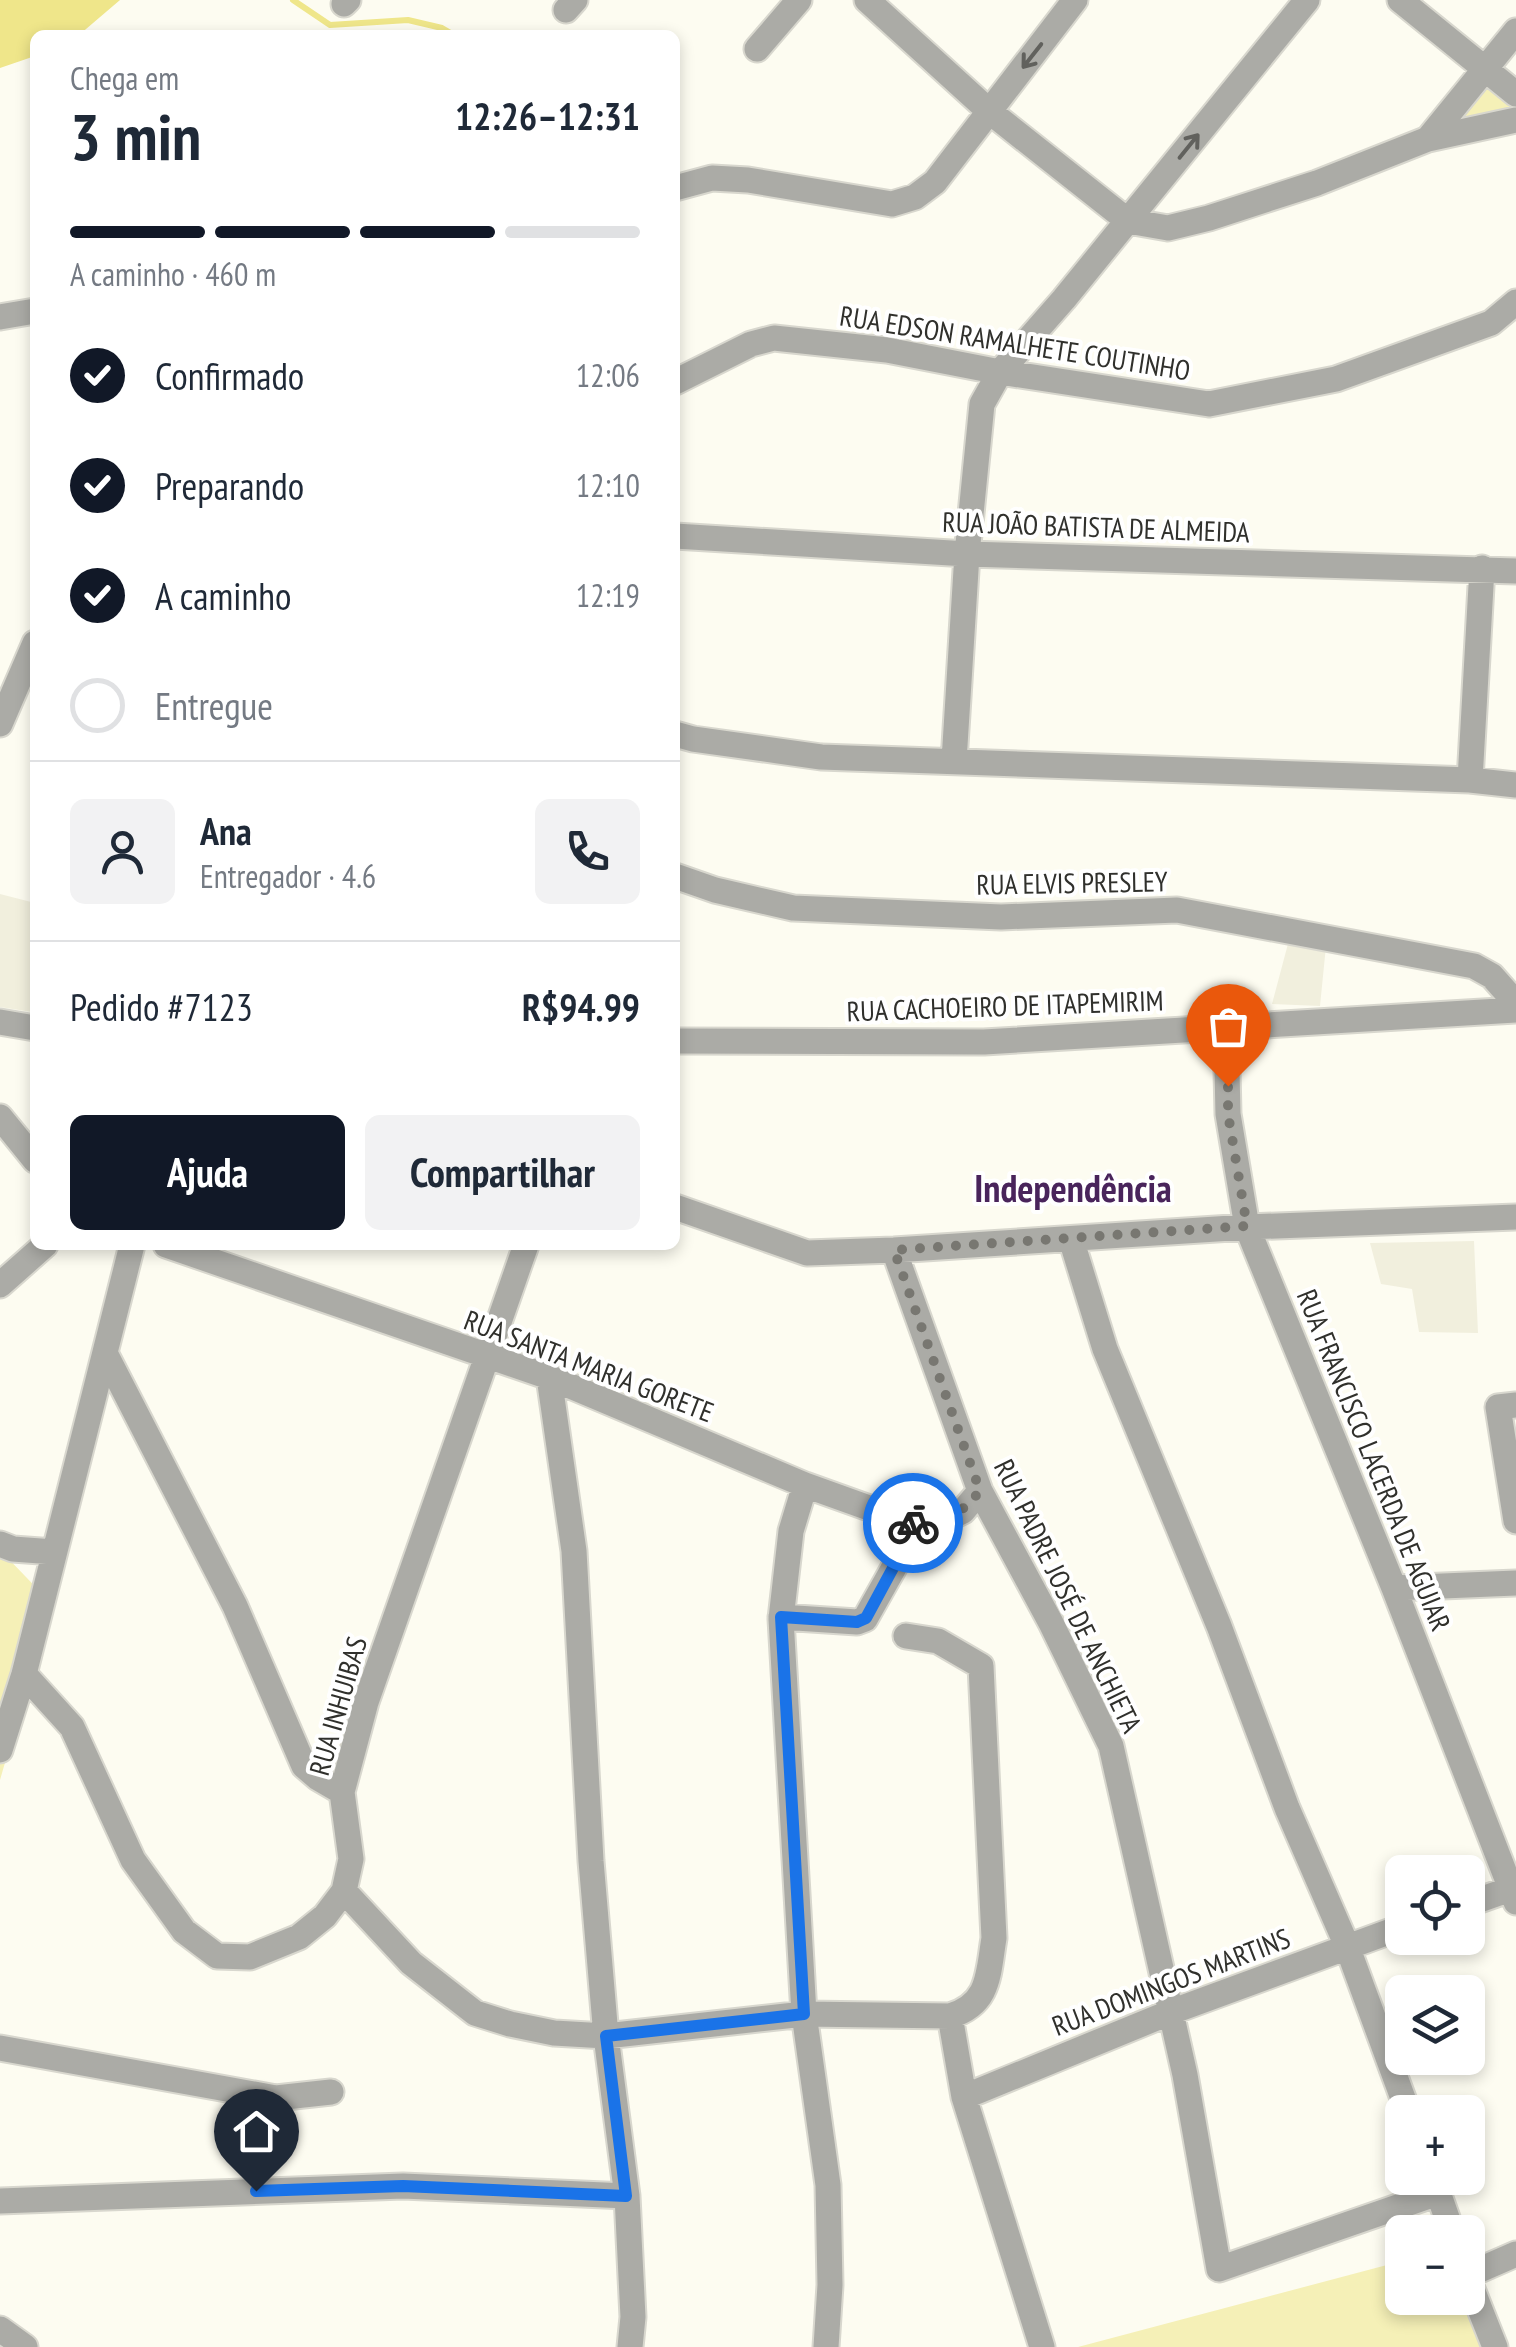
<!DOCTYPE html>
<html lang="pt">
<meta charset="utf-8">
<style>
:root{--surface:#fff;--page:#f2f2f3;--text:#1f2937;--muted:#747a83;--line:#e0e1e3;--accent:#111827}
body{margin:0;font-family:"PT Sans Narrow",sans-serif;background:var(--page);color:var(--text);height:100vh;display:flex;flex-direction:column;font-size:38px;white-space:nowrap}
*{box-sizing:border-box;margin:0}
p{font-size:32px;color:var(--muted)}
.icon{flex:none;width:55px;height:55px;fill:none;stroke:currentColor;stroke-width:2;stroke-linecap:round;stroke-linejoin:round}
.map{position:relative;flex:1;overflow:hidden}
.sheet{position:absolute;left:30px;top:30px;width:650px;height:1220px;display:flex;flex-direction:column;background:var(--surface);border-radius:15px;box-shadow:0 5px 15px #0003}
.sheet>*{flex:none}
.fabs{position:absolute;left:1385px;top:1855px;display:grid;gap:20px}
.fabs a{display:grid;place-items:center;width:100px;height:100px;border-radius:15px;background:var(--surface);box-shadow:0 5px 15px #0003;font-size:50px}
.pin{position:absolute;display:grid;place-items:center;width:85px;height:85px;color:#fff;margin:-102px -42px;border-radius:50% 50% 50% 0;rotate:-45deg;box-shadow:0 0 10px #0007}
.pin .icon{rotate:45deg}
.courier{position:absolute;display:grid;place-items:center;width:100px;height:100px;margin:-50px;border:8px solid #1a73e8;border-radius:50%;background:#fff;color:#222;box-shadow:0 2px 12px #0007}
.overview em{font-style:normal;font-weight:700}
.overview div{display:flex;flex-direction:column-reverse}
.overview{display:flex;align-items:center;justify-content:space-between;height:170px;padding:0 40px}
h1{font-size:65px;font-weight:700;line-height:75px}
.bar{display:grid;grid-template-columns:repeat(4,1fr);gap:15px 10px;align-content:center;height:120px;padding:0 40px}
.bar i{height:12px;border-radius:8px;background:var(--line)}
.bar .selected{background:var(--accent)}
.bar p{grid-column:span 4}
.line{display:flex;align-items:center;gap:25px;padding:0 40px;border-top:2px solid var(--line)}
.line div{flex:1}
.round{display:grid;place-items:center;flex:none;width:105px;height:105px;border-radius:15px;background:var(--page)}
ol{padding:0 40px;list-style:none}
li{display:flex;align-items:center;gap:30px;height:110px}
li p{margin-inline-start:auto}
li .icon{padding:10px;border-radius:50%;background:var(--accent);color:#fff;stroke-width:4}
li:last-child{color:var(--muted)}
li i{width:55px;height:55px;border:5px solid var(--line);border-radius:50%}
.button{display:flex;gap:20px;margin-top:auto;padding:20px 40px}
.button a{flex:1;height:115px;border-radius:15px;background:var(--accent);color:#fff;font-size:40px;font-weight:700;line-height:115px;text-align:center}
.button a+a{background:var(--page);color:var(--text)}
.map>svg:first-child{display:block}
</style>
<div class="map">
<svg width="1516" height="2347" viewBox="0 0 1516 2347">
<rect width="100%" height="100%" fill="#fdfcf1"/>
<path fill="#f1efdd" d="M0 894 35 903 32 1012 0 1007Z
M1289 940 1326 946 1320 1006 1272 1004Z
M1474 1241 1478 1333 1419 1332 1412 1289 1381 1284 1370 1243Z"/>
<path fill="#f5f0b7" d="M1487 85 1516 107 1455 124Z
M0 1550 51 1603 0 1780Z
M1402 2261V2298H1466L1483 2347H1078Z"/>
<path fill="#efe68a" d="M0 0H120L79 35H35V56L0 68Z"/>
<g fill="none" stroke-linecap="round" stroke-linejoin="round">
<path stroke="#efe68a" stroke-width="6" d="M293 0 330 25 408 20 442 28 454 35"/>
<defs>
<path id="minor" d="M867 0 989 111 1128 221 1168 228 1209 218 1317 183 1428 139 1516 120
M1400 0 1516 94
M344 4 348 0
M566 10 575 0
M757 49 799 0
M1428 139 1516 31
M675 188 712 178 748 180 892 204 915 197 935 182 1075 0
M0 317 35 311
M675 382 751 344 774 338 887 350 1000 372 1209 404 1336 379 1491 323 1516 302
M675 536 967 554 1516 571
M0 724 35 643
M675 734 693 739 821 757 1470 780 1516 785
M954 761 967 554 982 404 1000 372 1064 299 1307 0
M1470 780 1482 568
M675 876 715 890 793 908 1001 917 1177 910 1474 966 1492 976 1516 1003
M0 1022 35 1028
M1226 1028 1228 1114 1247 1227 1394 1588 1516 1902
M675 1041 984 1042 1516 1010
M0 1117 35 1160
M675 1207 807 1253 894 1250 1247 1227 1516 1217
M1071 1239 1105 1349 1219 1626 1287 1808 1347 1946 1408 2112
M166 1245 549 1377 805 1485 908 1522 937 1524 963 1511 980 1491
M894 1250 980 1491 1051 1623 1111 1746 1185 2075 1219 2269 1438 2193
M0 1285 45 1245
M106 1355 235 1606 304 1766 318 1778 342 1792
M549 1377 574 1551 591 1861 606 2036 627 2196 633 2317 630 2347
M1516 1405 1498 1407 1516 1521
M805 1485 791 1531 781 1619 804 2014 828 2185 830 2285 826 2347
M0 1544 13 1549 54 1552
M1394 1588 1516 1583
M781 1617 857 1622 865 1619 901 1555 908 1522
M24 1674 72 1727 133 1860 184 1931 217 1956 250 1957 299 1937 325 1916 344 1891 351 1859 342 1792 366 1702 526 1245
M0 1750 24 1674 132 1245
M344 1891 411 1963 475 2013 510 2024 554 2033 606 2036 804 2014 950 2016C990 2004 988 1974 994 1938L981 1666 938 1641 906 1636
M1468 1904 1516 1887
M950 2016 964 2097 1042 2347
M0 2048 276 2098 331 2092
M964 2097 1171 2012 1402 1927
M1434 2181 1452 2232
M0 2201 403 2186 627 2196
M1468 2275 1516 2254
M1468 2279 1495 2347
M0 2329 25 2347"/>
</defs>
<use href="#minor" stroke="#d8d7ce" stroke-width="29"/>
<use href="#minor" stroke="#ababa6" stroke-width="25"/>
</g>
<defs><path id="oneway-shaft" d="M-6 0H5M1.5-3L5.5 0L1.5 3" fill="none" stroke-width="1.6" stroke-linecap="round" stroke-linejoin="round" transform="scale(2.5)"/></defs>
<g stroke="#61615d">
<use href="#oneway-shaft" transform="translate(1032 56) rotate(128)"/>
<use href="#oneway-shaft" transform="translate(1189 146) rotate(-51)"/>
</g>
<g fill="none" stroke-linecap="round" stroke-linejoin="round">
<path stroke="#787771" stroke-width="10" stroke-dasharray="0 18" d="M913 1523C946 1525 958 1516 980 1491L894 1250 1247 1226 1228 1114V1086"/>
<path stroke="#1a73e8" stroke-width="12" d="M256 2191 403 2186 626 2196 606 2036 804 2014 781 1617 857 1622 866 1618 900 1555 908 1522 913 1523"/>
</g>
<g text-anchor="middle" stroke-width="8" stroke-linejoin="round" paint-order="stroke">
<g font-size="28" fill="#30302c" stroke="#fff">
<text transform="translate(1015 343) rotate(9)" y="10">RUA EDSON RAMALHETE COUTINHO</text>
<text transform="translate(1096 527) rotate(2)" y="10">RUA JOÃO BATISTA DE ALMEIDA</text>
<text transform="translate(1072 883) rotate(-1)" y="10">RUA ELVIS PRESLEY</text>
<text transform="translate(1005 1006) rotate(-2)" y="10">RUA CACHOEIRO DE ITAPEMIRIM</text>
<text transform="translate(589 1366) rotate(21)" y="10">RUA SANTA MARIA GORETE</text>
<text transform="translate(1374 1460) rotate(68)" y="10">RUA FRANCISCO LACERDA DE AGUIAR</text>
<text transform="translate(1068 1596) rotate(64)" y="10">RUA PADRE JOSÉ DE ANCHIETA</text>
<text transform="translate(338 1706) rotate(-74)" y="10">RUA INHUIBAS</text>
<text transform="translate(1171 1982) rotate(-21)" y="10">RUA DOMINGOS MARTINS</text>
</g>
<g font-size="38" font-weight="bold" fill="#49245b" stroke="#fff">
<text x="1073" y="1202">Independência</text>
</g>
</g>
</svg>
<div class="fabs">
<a><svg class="icon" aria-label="locate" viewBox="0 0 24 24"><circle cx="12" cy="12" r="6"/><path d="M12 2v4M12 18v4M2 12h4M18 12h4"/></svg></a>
<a><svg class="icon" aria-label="layers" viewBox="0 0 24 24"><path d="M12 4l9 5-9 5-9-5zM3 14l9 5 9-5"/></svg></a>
<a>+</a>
<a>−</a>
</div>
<div class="pin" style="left:1228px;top:1086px;background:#ea580c"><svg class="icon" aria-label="bag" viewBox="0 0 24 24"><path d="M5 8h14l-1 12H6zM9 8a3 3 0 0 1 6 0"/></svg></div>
<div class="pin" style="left:256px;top:2191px;background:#1f2937"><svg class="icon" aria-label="home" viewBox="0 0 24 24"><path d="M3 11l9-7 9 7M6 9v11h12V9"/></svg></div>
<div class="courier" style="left:913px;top:1523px"><svg class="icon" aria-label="bike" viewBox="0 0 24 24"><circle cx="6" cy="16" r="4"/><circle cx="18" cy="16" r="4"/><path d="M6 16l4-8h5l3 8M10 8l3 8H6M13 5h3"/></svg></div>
<section class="sheet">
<div class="overview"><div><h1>3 min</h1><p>Chega em</p></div><em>12:26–12:31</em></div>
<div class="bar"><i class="selected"></i><i class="selected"></i><i class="selected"></i><i></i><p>A caminho · 460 m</p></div>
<ol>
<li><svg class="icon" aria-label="check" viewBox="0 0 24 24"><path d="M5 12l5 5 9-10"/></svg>Confirmado<p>12:06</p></li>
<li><svg class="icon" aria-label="check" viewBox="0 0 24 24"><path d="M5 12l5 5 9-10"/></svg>Preparando<p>12:10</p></li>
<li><svg class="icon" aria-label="check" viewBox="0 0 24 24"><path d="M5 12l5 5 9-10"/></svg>A caminho<p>12:19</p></li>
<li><i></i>Entregue</li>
</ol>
<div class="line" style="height:180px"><a class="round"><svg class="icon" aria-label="person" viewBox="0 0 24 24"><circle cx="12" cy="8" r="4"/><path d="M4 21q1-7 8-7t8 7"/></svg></a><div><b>Ana</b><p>Entregador · 4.6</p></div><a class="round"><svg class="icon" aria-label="phone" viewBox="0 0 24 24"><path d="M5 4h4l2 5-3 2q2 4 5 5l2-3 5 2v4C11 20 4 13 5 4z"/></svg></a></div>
<div class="line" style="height:130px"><div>Pedido #7123</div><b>R$94.99</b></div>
<div class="button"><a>Ajuda</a><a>Compartilhar</a></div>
</section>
</div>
